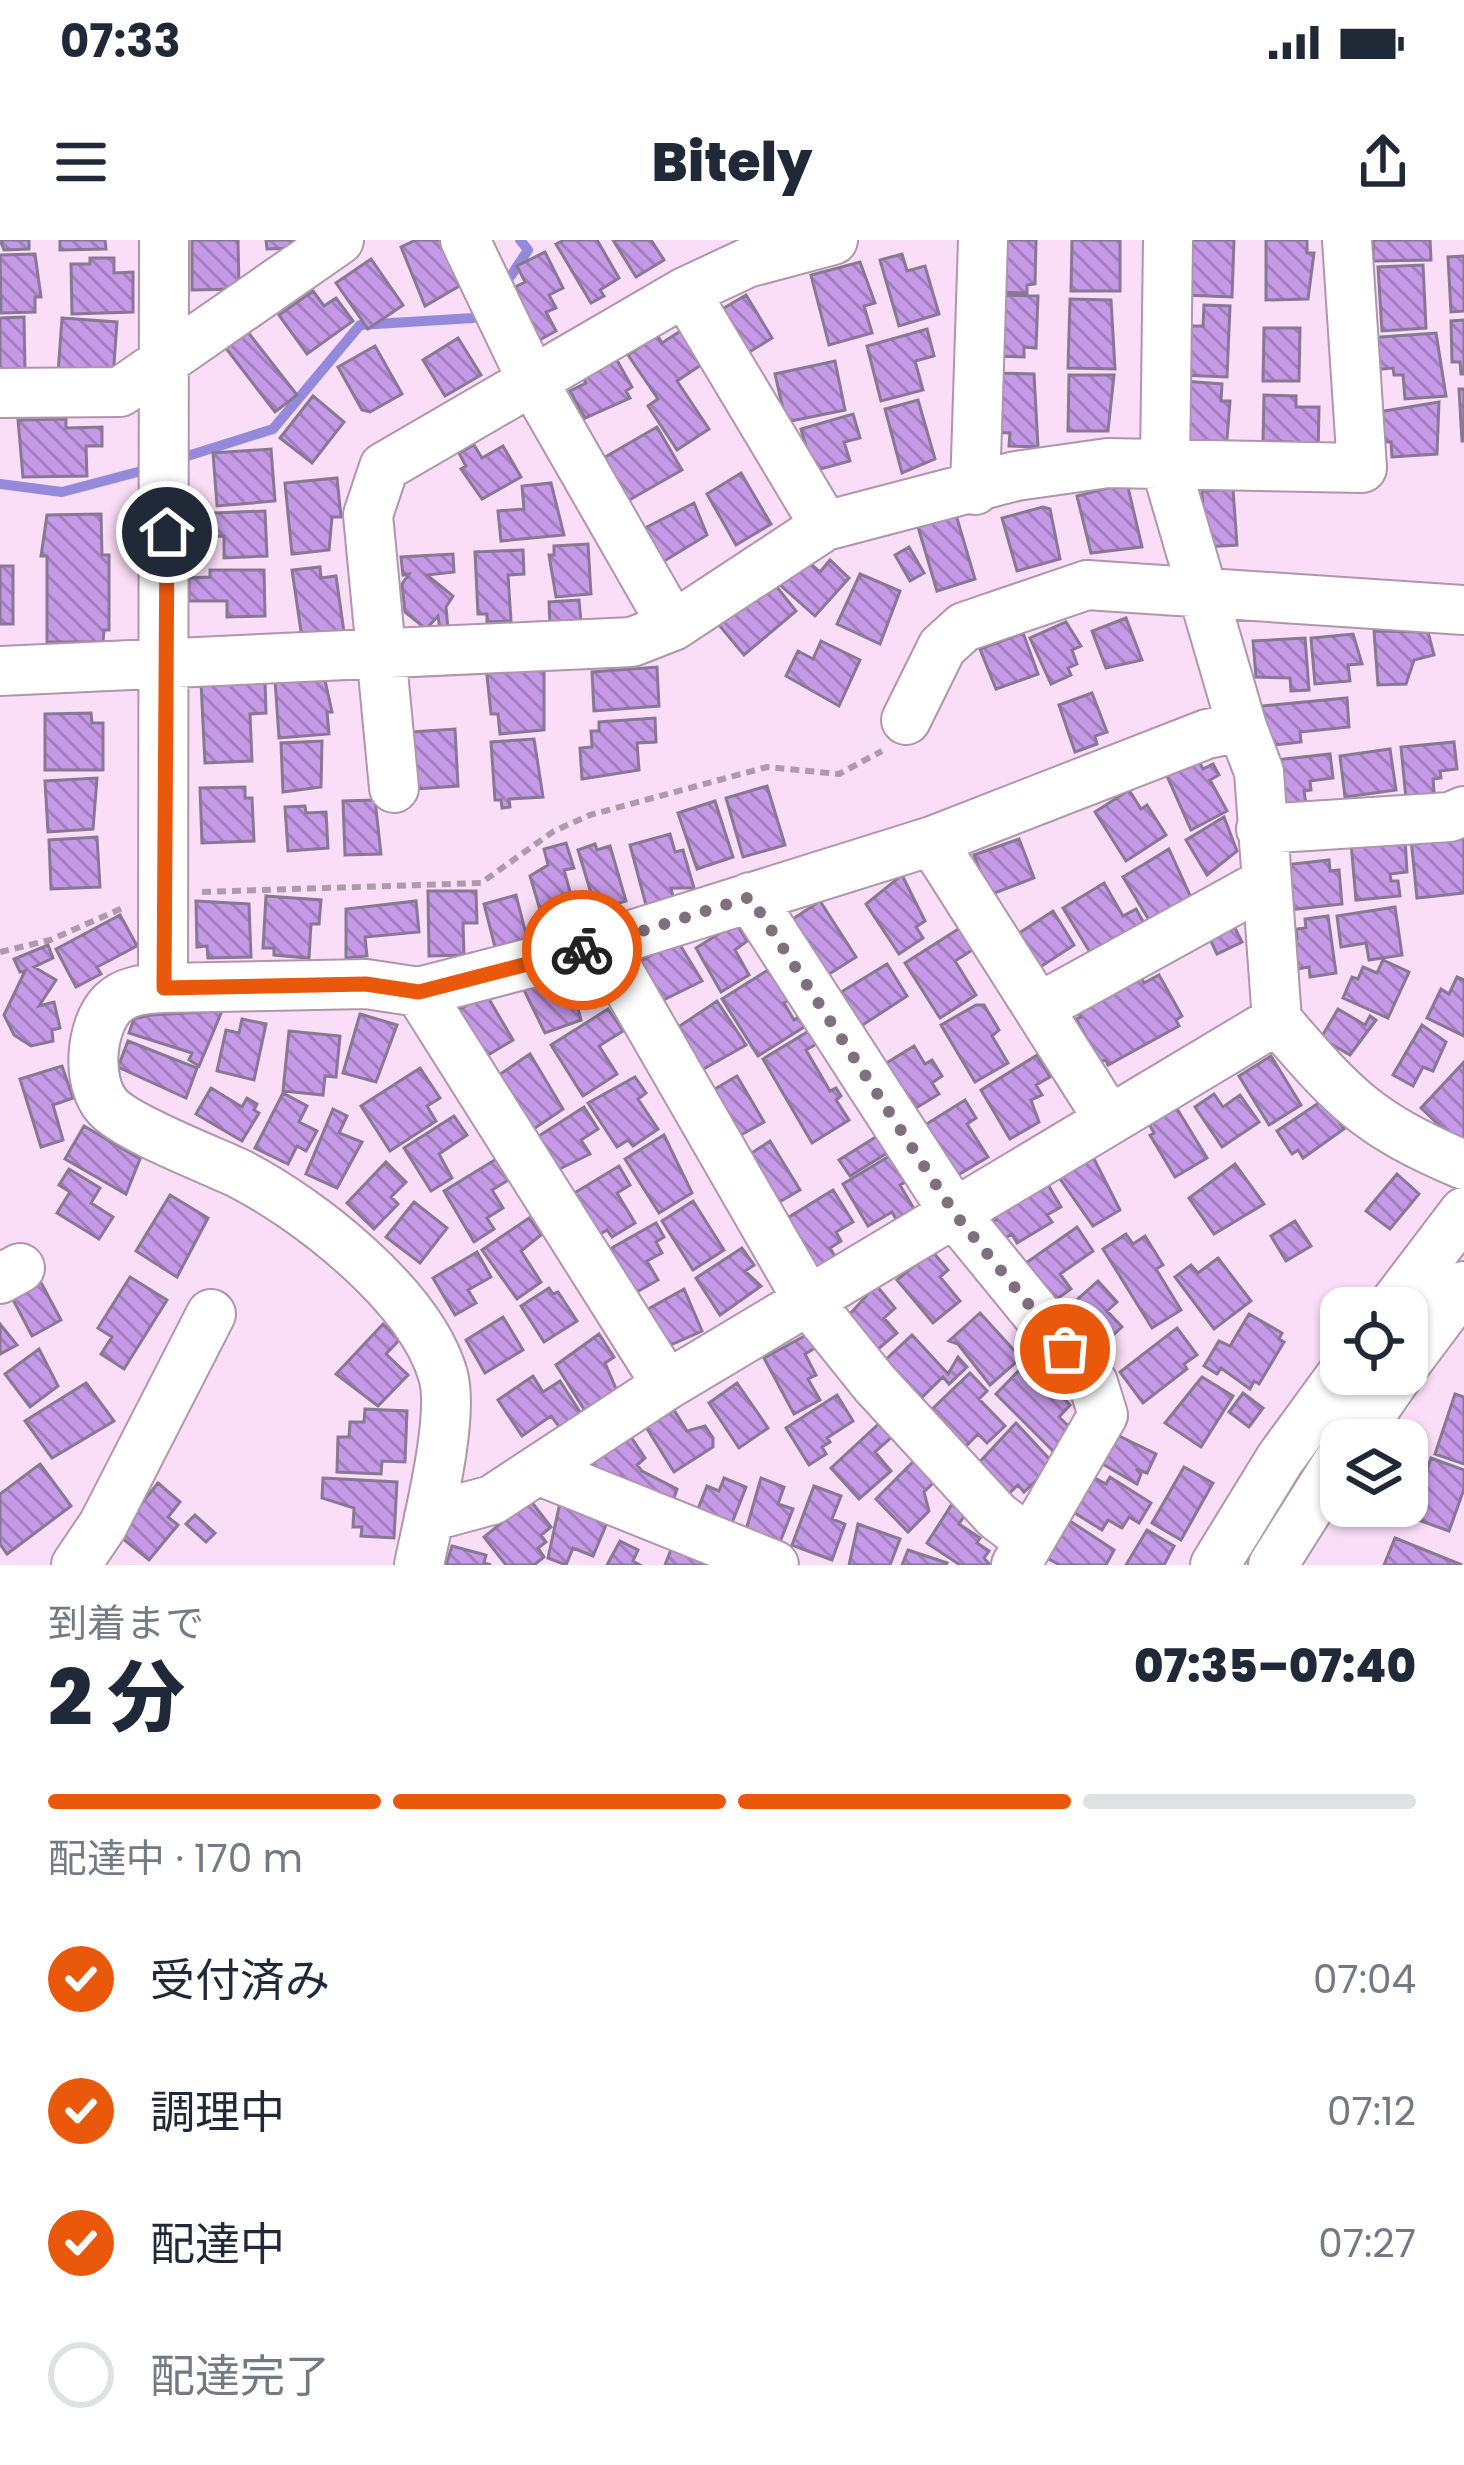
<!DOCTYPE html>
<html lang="ja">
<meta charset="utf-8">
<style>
:root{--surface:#fff;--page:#f2f2f3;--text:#1f2937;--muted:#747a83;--line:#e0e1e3;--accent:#ea580c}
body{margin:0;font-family:Poppins,"Noto Sans JP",sans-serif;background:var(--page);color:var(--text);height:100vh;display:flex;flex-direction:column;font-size:45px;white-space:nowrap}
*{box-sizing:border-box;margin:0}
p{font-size:39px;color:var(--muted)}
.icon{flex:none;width:66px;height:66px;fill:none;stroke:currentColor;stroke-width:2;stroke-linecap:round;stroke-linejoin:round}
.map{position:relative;height:1325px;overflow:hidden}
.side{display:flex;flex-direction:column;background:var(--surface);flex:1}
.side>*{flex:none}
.controls{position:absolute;left:1320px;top:1047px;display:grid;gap:24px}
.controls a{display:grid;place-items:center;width:108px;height:108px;border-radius:24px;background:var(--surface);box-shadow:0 3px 9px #0004;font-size:60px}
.pin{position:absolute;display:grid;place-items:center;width:102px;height:102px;color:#fff;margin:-51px;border:6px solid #fff;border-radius:50%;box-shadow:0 3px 12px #0007}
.courier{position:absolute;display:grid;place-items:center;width:120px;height:120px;margin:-60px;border:9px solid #ea580c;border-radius:50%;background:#fff;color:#222;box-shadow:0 3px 15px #0007}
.head em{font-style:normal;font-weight:800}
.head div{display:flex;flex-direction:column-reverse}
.head{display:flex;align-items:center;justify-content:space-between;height:204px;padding:0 48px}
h1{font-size:78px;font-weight:800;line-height:90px}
.bar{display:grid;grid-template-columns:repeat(4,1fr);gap:18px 12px;align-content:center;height:144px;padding:0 48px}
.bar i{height:15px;border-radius:9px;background:var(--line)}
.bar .selected{background:var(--accent)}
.bar p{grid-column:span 4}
ol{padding:0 48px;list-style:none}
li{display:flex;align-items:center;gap:36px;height:132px}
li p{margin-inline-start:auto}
li .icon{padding:12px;border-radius:50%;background:var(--accent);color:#fff;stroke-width:4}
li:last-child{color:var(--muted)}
li i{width:66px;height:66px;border:6px solid var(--line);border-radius:50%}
.status{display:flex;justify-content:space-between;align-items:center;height:84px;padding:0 60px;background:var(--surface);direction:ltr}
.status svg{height:33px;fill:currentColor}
header{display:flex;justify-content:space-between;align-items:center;height:156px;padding:0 48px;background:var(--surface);font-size:54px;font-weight:800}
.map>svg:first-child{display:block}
</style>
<div class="status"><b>07:33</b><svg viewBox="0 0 49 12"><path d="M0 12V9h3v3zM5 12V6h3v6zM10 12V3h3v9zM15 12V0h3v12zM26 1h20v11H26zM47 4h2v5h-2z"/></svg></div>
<header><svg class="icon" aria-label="menu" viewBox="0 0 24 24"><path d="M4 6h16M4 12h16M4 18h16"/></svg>Bitely<svg class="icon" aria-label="share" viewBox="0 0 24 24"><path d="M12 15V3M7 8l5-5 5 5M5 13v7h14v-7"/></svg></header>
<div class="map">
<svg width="1464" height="1325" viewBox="0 0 1464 1325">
<defs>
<pattern id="building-back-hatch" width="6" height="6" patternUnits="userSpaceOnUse" patternTransform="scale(3)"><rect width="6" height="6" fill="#c599e7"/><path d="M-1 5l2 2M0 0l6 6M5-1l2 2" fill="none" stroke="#a17ebc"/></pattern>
</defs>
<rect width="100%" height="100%" fill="#faddf6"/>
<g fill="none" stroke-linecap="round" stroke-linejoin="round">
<path stroke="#9489da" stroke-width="10" d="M504 46 528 10 520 0
M178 219 273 189 360 85 473 78 488 71
M0 244 62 252 149 229"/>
</g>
<path fill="url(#building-back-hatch)" stroke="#877894" stroke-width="3" d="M0 0H29V9L4 10Z
M60 0H105L106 9 60 10Z
M192 0H238L239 49 192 50Z
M266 0H299V8L267 9Z
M416 0H448L466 42 425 66 401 7Z
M564 0H597L619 38 600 50 604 56 591 63 556 4Z
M613 0H651L664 20 636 37Z
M996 0H1036L1035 44 1027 45V53L995 52Z
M1072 0H1120V51H1071Z
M1187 0H1234L1232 57 1185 55Z
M1266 0H1307V13H1314L1308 59 1266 60Z
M1373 0H1430L1431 20 1373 21Z
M545 12 563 48 549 55 556 68 546 72 556 91 534 103 511 49 525 42 517 26Z
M35 14 41 57H35V72L1 73 0 15Z
M902 14 907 31 925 26 939 74 899 86 880 20Z
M1464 16V71L1451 72 1448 17Z
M90 18H114V33L133 32V72L72 74 71 24H90Z
M371 19 403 65 368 89 336 43Z
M860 22 875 63 864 66 872 93 829 105 811 35Z
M1423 25 1426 88 1382 91 1378 27Z
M313 51 324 66 336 58 353 81 307 114 279 75Z
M746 55 772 98 746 114 719 71Z
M996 55 1038 56 1036 108 1024 107V117L995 116Z
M1070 59 1111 60 1115 129 1068 128Z
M1204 65 1230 66 1227 137 1179 135 1186 86H1203Z
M24 77 25 130H0V78Z
M62 78 117 82 113 138 58 134Z
M1464 80V134H1461L1460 122H1452L1451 81Z
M1264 88H1300L1299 141H1263Z
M927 89 934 116 915 121 923 150 881 161 867 106Z
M682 90 704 123 677 141 709 189 677 210 648 166 658 159 628 115 657 95 662 103Z
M247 91 297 155 275 172 225 107Z
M1436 93 1446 156 1405 159 1403 135H1394L1393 128 1370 130 1368 98Z
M458 98 481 135 445 156 423 120Z
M375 106 402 154 370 172 362 170 338 127Z
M614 115 632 147 626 151 630 158 585 178 570 151 586 143 581 134Z
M835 121 845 170 786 182 775 134Z
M992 133 1034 134 1038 207 1009 206 1010 193 990 192Z
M1069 135H1114L1108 191H1068Z
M1183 141 1222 144 1221 161H1230L1226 212 1184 209Z
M1459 149H1464V201H1462Z
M1264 155 1296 156V167H1319L1318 215H1293L1292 202 1263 201Z
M313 156 344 182 312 223 280 198Z
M918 160 935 219 902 233 885 169Z
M1439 162 1437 214 1392 217 1391 202H1380L1378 172Z
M853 174 860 198 844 202 850 221 813 231 801 189Z
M66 179V188L102 187V206H86L87 236 23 237 18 180Z
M657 187 682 230 624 263 600 220Z
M474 205 482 218 503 206 521 237 482 259 461 229 466 226 459 213Z
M271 209 275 261 217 266 213 213Z
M741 233 771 284 736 305 707 254Z
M337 238 341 277H332L329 310 292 314 285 243Z
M551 243 564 295 501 301 498 271 524 269 522 246Z
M1127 243 1142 307 1091 313 1077 256Z
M1233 249 1237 305 1205 307 1202 251Z
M694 263 707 295 661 323 641 290Z
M1043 267 1050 269 1060 319 1017 331 1002 278Z
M265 271 267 316 224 318V296L192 297 191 274Z
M101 274 102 315H109V390H104L103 402H47V316H41L47 275Z
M956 275 975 339 937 351 918 287Z
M588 304 591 354 556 357 549 315H554V306Z
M909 307 924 333 910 341 895 315Z
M523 310 524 334 508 335 511 381 487 382V374H478L475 312Z
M453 314 454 332 427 335 453 356 446 367 448 389 440 390 438 376 426 389 405 372 402 344 409 334 403 335 401 317Z
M806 320 820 332 830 320 849 338 815 376 778 343Z
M0 326H13V384H0Z
M320 327 321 338 336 336 344 392 302 398 292 330Z
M210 330H264L265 376 227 377V361H189V338L210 337Z
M860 334 900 351 880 404 837 384Z
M772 341 796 371 744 415 719 385Z
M579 360 581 382 550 384 549 362Z
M1126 378 1142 420 1106 428 1092 391Z
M1066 382 1081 406 1072 410 1077 424 1068 428 1071 435 1051 444 1030 398Z
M1374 391 1428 392 1434 415 1414 420 1406 444 1378 445Z
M1023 393 1038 434 996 449 980 409Z
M1353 394 1362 424 1348 425 1350 441 1315 444 1311 398Z
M1305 398 1309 450 1291 451 1290 438 1256 437 1253 401Z
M821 401 860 420 839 466 786 436 798 411 813 419Z
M486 426 544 427V490L500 494 498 474H491Z
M657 427 659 466 594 471 592 432Z
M324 436 332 472H327L329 494 279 498 275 440Z
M265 440 266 473 250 474 252 521 205 523 201 443Z
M1092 453 1107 492 1095 496 1097 504 1075 512 1059 465Z
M1347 458 1349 487 1300 492 1301 502 1266 506 1262 466Z
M91 473 92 483H103V530H45V474Z
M655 478 656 502 637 503 639 530 582 539 580 508 592 507 591 491H599V482Z
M455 489 458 546 416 549 412 492Z
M534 499 543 557 509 559 510 567 502 568 501 560H495L491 502Z
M322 501 321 547 283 552 281 503Z
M1454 502 1457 529 1440 531 1441 538 1433 539 1435 564 1406 559 1401 507Z
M1390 509 1396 550 1345 557 1340 516Z
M1330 514 1333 538 1310 541 1311 550 1304 551 1307 572 1281 575 1275 520Z
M1197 518 1203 529 1213 524 1219 535 1210 540 1227 571 1191 590 1167 536Z
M97 538 93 589 48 592 45 541Z
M767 546 785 605 743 617 726 558Z
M245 547V558H252L254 601 202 603 200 548Z
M1129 550 1141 569 1147 565 1166 595 1126 621 1095 572Z
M375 560 381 614 345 615 343 561Z
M715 561 733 617 697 629 678 573Z
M305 566 306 573 326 572 328 608 288 611 285 567Z
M1224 577 1237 611 1207 635 1186 600Z
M1464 593V653L1417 658 1411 599Z
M670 594 675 612 683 610 694 648H671L673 657 646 665 630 605Z
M97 597 100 647 51 649 49 600Z
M1405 598 1407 632 1390 634 1391 641H1398L1400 656 1356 660 1351 603Z
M1019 599 1034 638 989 655 974 615Z
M566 603 574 628 564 630 580 688 548 697 530 636 548 625 544 609Z
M595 604 597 610 610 606 626 661 596 670 578 610Z
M1169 609 1192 660 1152 685 1123 637Z
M1329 620 1330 631 1339 630 1342 664 1288 670 1284 625Z
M902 635 925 681 916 687 923 698 899 714 866 664Z
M1104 643 1123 676 1136 669 1149 692 1093 717 1063 668Z
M428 651H476L477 683H463L464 715 429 716Z
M516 655 527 698 495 707 484 664Z
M266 656 321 660 319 684H311L309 718 274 715V708H263Z
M196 661 249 664 251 717 208 718 207 706 197 707Z
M416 661 419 692 365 697 367 716 346 718V669Z
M820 661 856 717 826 736 790 681Z
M1395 667 1402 715 1369 720 1366 703 1341 707 1337 676Z
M1053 671 1074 705 1031 733 1010 699Z
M120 675 137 706 97 727 101 734 76 747 56 709Z
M1328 676 1336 733 1310 737 1309 727 1291 730 1286 701 1297 699 1296 689 1306 688 1305 679Z
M1232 682 1242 702 1217 714 1208 695Z
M736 683 747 701 735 710 749 735 721 752 696 708Z
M963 686 977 707 955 721 976 755 940 778 905 723Z
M677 700 702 741 651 766 624 731Z
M48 705 53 718 34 727 56 740 39 766 54 762 60 788 52 790 53 801 31 806 14 795 4 775 25 731 20 732 14 719Z
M1383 720 1409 732 1388 778 1343 758 1352 737 1358 739 1363 727 1377 733Z
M779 723 789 760 784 763 794 780 806 772 812 782 758 816 722 759Z
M887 724 907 756 858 788 838 754Z
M1139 733 1144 743 1159 735 1182 776 1176 780 1179 786 1108 825 1106 820 1100 822 1076 779 1081 777 1076 769Z
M569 735 581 780 545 793 523 748Z
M1457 737 1464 740V796L1427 778 1441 749 1449 754Z
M486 754 513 800 488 815 483 808 477 813 453 773Z
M717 761 746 805 698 832 671 792Z
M976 765H984L999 790 992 796 1008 823 975 842 941 785Z
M608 769 623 791 599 806 617 834 583 856 551 805Z
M1338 769 1365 785 1370 776 1376 780 1350 815 1321 798Z
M222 771 199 826 189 820 192 813 129 793 134 779 150 775Z
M360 774 397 785 376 842 343 833Z
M242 779 266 784 254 840 217 831 226 790 239 793Z
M1422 785 1446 802 1433 831 1423 827 1413 846 1393 835Z
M817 786 825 799 806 810 830 851 836 848 841 856 836 860 849 880 812 903 763 819Z
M289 791 340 796 336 837 325 836 323 855 283 851Z
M128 801 197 828 186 858 118 827Z
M914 806 925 824 932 820 942 836 932 843 939 854 916 868 911 860 904 865 880 827Z
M530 814 563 869 526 894 490 841Z
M1037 815 1050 837 1036 845 1042 855 1031 860 1039 882 1010 899 981 850Z
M1271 816 1301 865 1269 885 1239 836Z
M1464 822V901L1460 905 1421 868Z
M62 826 73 858 53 865 63 900 41 907 20 839Z
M420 828 440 858 427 866 436 881 390 911 361 866Z
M737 836 764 882 730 901 703 856Z
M635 837 646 853 638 859 658 889 633 906 628 900 617 907 588 863Z
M211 848 242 867 247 858 257 864 254 870 259 873 242 901 196 874Z
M283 853 307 866 299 882 317 891 306 911 297 906 288 924 255 908Z
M1214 854 1223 867 1240 855 1259 882 1222 907 1195 867Z
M965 860 976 878 967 884 988 917 953 938 922 887Z
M1323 860 1344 889 1303 918 1298 910 1292 914 1277 891Z
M584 867 598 889 581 900 590 914 547 935 528 903Z
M1176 867 1207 918 1175 937 1150 895 1154 893 1149 884Z
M333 869 347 876 339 893 362 902 337 948 306 934Z
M454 876 467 895 439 914 452 938 431 951 404 908Z
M84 886 140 919 126 954 65 919Z
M882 893 892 910 850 936 839 920Z
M664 895 692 953 659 973 625 919Z
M770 901 800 950 779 962 741 920Z
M891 915 907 941 900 945 914 969 896 979 892 972 868 986 843 944Z
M1092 915 1120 970 1093 986 1058 936Z
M498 918 510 939 492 950 503 968 487 978 494 989 474 1002 444 951Z
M386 922 406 942 391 957 398 964 374 989 347 963Z
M1235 924 1264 964 1214 994 1189 958Z
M619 926 630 945 617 953 635 983 612 997 607 990 590 1000 571 955Z
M69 929 100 948 91 963 113 977 99 999 57 973 70 952 59 945Z
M1397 934 1419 954 1390 989 1366 971Z
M1047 943 1061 967 1047 975 1052 982 1017 1003 1012 994 1000 1001 990 983 996 980 994 975Z
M833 950 853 982 836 992 841 1001 830 1008 836 1018 818 1029 781 982Z
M170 955 208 978 177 1037 136 1011Z
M693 961 724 1010 693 1030 662 981Z
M414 962 447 988 420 1023 386 997Z
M529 978 541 995 521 1011 541 1042 517 1059 482 1010Z
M1295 981 1311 1006 1286 1021 1271 996Z
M656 983 664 997 656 1002 662 1013 647 1021 658 1040 633 1054 601 1014Z
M1077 987 1093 1011 1060 1034 1071 1049 1050 1064 1023 1025Z
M1126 994 1133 1004 1145 996 1163 1025 1156 1029 1181 1070 1152 1088 1103 1009Z
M742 1008 754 1025 745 1031 761 1046 720 1075 696 1038Z
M932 1011 948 1030 940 1037 960 1061 933 1083 897 1040Z
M477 1012 491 1037 468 1050 476 1063 455 1075 433 1038Z
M1218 1018 1251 1061 1214 1089 1175 1037 1191 1025 1198 1033Z
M38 1037 61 1080 32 1096 9 1052Z
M130 1037 167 1060 124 1129 101 1114 112 1097 98 1088Z
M1098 1041 1117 1062 1107 1071 1122 1087 1094 1112 1061 1074Z
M876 1045 895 1068 884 1078 897 1093 870 1116 842 1083Z
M549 1048 553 1054 558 1052 577 1081 544 1102 521 1066Z
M684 1049 702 1091 657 1111 641 1073Z
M980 1073 1021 1118 990 1145 958 1104 949 1101Z
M1249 1074 1282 1093 1279 1099 1284 1102 1259 1144 1254 1141 1250 1149 1221 1128 1217 1134 1204 1126 1219 1101 1230 1106Z
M503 1077 523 1110 485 1133 466 1100Z
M0 1084 17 1105 0 1114Z
M383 1084 400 1099 386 1114 408 1135 378 1166 336 1134Z
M1177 1088 1197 1115 1184 1124 1187 1129 1143 1163 1120 1132Z
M810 1093 817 1107 805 1114 816 1135 808 1139 820 1160 794 1174 764 1118Z
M599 1094 614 1117 605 1123 617 1151 585 1171 556 1125Z
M912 1095 948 1134 958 1117 967 1127 949 1144 943 1137 915 1164 879 1126Z
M39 1109 58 1146 30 1167 5 1134Z
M1037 1112 1062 1137 1052 1146 1070 1165 1059 1177 1079 1196 1058 1216 996 1154Z
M970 1133 987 1151 979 1159 1005 1186 987 1203 978 1194 962 1210 927 1174Z
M533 1136 543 1152 560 1141 582 1175 561 1189 551 1176 522 1196 498 1160Z
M1202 1137 1233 1156 1201 1207 1165 1183Z
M86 1143 114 1181 52 1218 25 1181Z
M737 1143 768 1188 739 1208 709 1163Z
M1243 1153 1263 1168 1249 1187 1229 1172Z
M1455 1154 1464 1157V1224L1435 1214Z
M837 1155 853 1181 827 1198 830 1202 822 1207 826 1214 809 1225 786 1188Z
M365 1169 407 1171 405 1222 382 1221 381 1234 337 1232 338 1197H349L350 1182H364Z
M674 1170 687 1191 705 1186 713 1198V1207L674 1232 646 1187Z
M883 1180 895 1194 875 1212 891 1231 859 1259 831 1228Z
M1016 1183 1054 1224 1024 1252 1018 1245 1002 1260 974 1228Z
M1113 1193 1156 1214 1147 1233 1136 1229 1141 1234 1137 1244 1099 1222Z
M631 1197 645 1218 637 1225 642 1231 677 1249 671 1267 620 1236 603 1243 591 1222Z
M1431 1218 1464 1230V1249L1449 1291 1410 1277Z
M915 1220 935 1241 924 1252 929 1271 908 1292 876 1259Z
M40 1224 71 1266 7 1314 0 1304V1254Z
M1184 1227 1213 1243 1181 1300 1152 1283Z
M1091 1236 1106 1244 1110 1237 1151 1263 1139 1283 1129 1277 1122 1288 1108 1280 1102 1290 1070 1270Z
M323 1238 397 1242 394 1298 361 1296 362 1287H353L354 1268 322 1258Z
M724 1238 746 1247 730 1288 696 1274 707 1246 719 1251Z
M761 1238 784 1247 778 1264 793 1269 778 1307 746 1290Z
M158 1243 180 1262 168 1277 178 1285 149 1320 117 1294Z
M814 1246 841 1256 832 1279 845 1284 832 1320 792 1305Z
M561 1258 609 1278 593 1316 573 1308 566 1325 548 1318Z
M530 1260 551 1287 541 1295 546 1302 538 1308 544 1317 534 1325H506L484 1297Z
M952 1264 966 1273 959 1284 980 1298 977 1303 989 1311 984 1318 990 1325H960L927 1303Z
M195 1275 215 1293 206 1302 186 1284Z
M1064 1277 1114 1310 1106 1325H1060L1043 1316Z
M858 1284 900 1299 890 1325H849Z
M1147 1290 1174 1306 1164 1325H1126Z
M1395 1298 1462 1325H1384Z
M620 1301 638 1310 633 1321 640 1325H607Z
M452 1306 486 1315 484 1323 491 1325H446Z
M672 1307 711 1325H665Z
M908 1310 947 1323 946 1325H902Z"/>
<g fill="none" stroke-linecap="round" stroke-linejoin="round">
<defs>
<path id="minor" d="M465 0 532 140 673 386
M1168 0 1165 223 1242 487
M685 52 825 286
M0 153 120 152 339 0
M975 250 983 0
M0 431 632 402 673 386 825 286 1016 236 1108 223 1362 228 1347 0
M906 480 942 407 964 387 1087 345 1464 370
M394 548 368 275 384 227 685 52 747 23 833 0
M1261 589 1450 577 1464 571
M932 601 1108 878
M750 657 955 974 1093 1143 1103 1175 1016 1325
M603 704 809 1062 875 1144 997 1276 1030 1301
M163 748 164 0
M419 752 667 1145
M1038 768 1265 643
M1277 780C1344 858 1367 884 1464 925
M0 1039 20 1028
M1391 1068 1464 972
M1407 1122 1464 1046
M1353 1200 1399 1134
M540 1231 774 1325
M76 1325 103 1285 211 1074
M419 1325C428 1280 455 1176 443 1135 420 1056 309 969 238 933 208 919 127 888 108 867 86 843 90 787 112 764 126 750 145 749 163 748L366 744 419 752 603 704 932 601 1207 494 1242 487 1259 532 1277 780 667 1145 492 1260 429 1277
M1215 1325 1280 1219 1342 1134
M1273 1325 1341 1217"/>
</defs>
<use href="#minor" stroke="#b095ac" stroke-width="52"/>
<path stroke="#af9aac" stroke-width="6" stroke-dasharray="9 6" stroke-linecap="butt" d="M202 652 481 643 554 591 590 575 767 527 839 534 882 511
M0 712 50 700 125 667"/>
<use href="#minor" stroke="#fff" stroke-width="48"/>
</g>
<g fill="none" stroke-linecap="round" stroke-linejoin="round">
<path stroke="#806f7e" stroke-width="12" stroke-dasharray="0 21.6" d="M582 710 750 657 955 974 1065 1109"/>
<path stroke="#ea580c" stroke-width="15" d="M167 292 164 748 366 744 419 752 582 710"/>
</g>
</svg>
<div class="controls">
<a><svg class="icon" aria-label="locate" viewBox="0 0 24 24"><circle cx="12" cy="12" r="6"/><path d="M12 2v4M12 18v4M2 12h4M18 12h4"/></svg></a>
<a><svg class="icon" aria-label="layers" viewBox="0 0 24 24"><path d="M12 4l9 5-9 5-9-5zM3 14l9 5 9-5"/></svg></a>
</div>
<div class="pin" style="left:1065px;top:1109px;background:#ea580c"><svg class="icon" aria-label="bag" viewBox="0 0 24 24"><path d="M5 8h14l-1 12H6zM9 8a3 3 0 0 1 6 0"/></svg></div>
<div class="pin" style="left:167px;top:292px;background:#1f2937"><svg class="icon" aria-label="home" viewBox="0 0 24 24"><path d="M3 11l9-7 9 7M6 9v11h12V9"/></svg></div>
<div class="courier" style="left:582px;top:710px"><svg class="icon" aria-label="bike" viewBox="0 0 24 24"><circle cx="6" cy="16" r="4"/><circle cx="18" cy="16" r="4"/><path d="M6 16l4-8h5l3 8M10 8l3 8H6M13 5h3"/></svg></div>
</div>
<section class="side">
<div class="head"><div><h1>2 分</h1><p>到着まで</p></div><em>07:35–07:40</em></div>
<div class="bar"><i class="selected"></i><i class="selected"></i><i class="selected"></i><i></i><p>配達中 · 170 m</p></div>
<ol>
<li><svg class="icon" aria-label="check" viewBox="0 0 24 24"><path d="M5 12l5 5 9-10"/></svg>受付済み<p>07:04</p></li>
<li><svg class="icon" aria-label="check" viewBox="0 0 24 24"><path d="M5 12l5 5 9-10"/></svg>調理中<p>07:12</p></li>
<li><svg class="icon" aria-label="check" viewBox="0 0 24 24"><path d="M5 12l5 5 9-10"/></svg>配達中<p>07:27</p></li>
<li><i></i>配達完了</li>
</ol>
</section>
